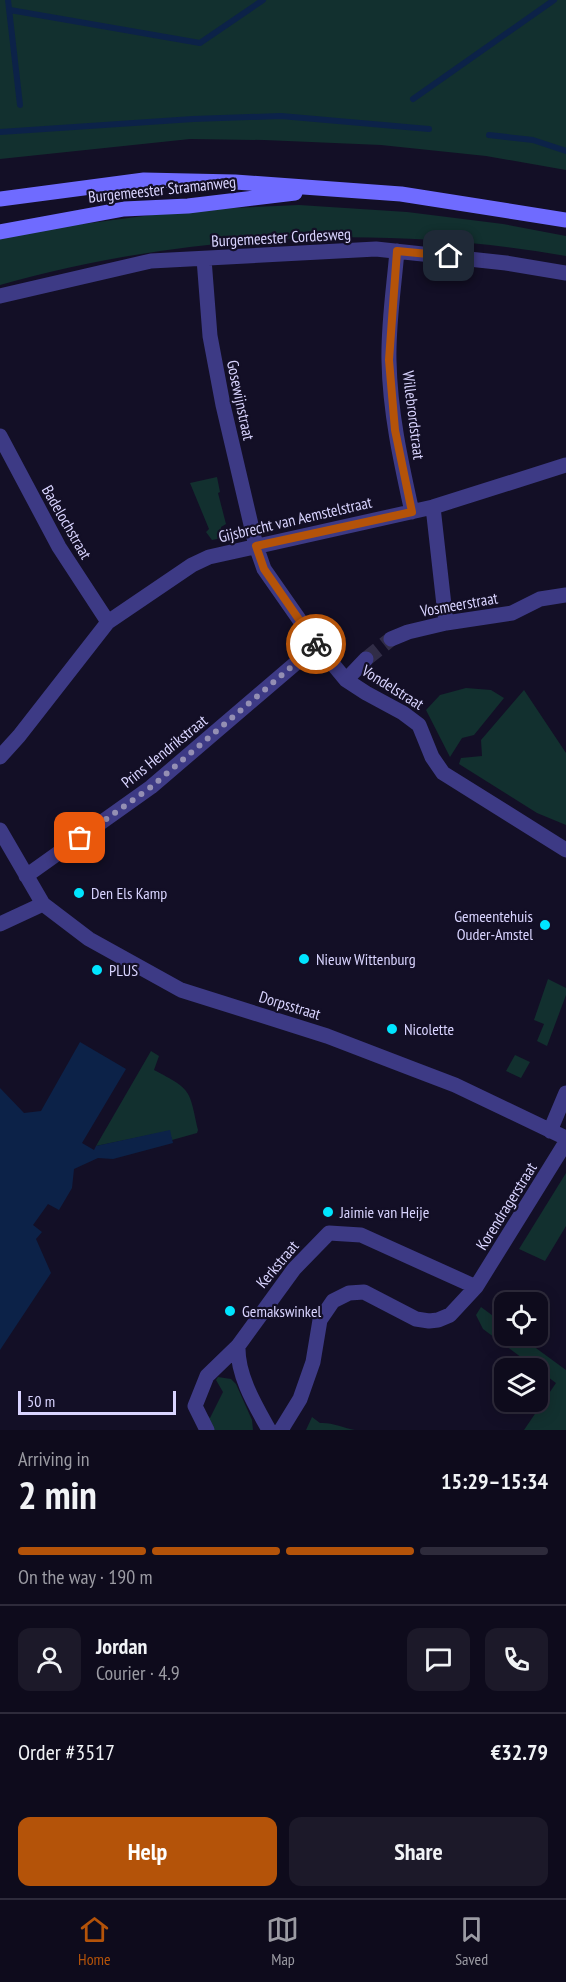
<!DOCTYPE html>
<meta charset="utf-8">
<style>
:root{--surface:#0e0b1c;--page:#1c1929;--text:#f1f3f6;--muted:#9b9ba3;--line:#2e2b3b;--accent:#b45309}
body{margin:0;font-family:"PT Sans Narrow",sans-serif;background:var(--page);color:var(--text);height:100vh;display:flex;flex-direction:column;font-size:22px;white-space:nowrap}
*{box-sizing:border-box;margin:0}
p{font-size:20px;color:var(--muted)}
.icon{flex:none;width:33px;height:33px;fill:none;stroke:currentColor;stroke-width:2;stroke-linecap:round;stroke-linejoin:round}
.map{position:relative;height:1430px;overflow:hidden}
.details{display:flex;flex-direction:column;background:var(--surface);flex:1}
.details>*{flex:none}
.tools{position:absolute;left:494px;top:1292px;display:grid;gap:12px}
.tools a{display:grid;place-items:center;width:54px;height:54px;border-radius:12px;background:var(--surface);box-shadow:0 3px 15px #0003,0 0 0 2px var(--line);font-size:30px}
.scale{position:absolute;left:18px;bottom:15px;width:158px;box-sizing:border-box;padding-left:6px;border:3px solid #d9d4ff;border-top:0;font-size:16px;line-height:21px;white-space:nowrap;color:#d9d4ff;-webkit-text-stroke:4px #130f26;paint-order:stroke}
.pin{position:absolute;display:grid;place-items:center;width:51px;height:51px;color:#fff;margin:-26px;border-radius:12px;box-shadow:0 3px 9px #0006}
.courier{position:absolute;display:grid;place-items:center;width:60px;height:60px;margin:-30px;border:4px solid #b45309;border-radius:50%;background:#fff;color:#222;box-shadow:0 2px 8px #0007}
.summary em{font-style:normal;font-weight:700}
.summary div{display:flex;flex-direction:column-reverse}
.summary{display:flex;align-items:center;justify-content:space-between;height:102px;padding:0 18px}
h1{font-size:39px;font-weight:700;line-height:45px}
.bar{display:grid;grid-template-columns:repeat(4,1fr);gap:9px 6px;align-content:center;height:72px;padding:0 18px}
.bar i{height:8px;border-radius:4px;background:var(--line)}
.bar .on{background:var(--accent)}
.bar p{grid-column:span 4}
.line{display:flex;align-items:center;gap:15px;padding:0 18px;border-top:2px solid var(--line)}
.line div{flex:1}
.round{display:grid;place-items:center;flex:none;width:63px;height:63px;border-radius:12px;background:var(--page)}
.action{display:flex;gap:12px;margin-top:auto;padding:12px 18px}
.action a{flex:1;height:69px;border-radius:12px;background:var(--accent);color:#fff;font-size:24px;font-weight:700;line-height:69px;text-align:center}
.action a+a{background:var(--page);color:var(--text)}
.dock{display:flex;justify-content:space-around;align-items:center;height:84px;border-top:2px solid var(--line);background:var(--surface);font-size:16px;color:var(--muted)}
.dock a{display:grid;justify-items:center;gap:3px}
.dock .on{color:var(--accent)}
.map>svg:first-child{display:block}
</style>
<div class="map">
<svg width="566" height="1430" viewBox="0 0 566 1430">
<rect width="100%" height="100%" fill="#130f26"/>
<path fill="#12302f" d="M0 0H566V170L486 156 381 145 264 140 190 139 0 159Z
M299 205 407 212 503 224 566 236V256C380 223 181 234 0 285V237L44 229 190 210Z
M217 477 220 492 218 493 226 524 221 527 222 538 212 540 206 532 209 529 190 483Z
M466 688 491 690 504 698 474 735 462 738 450 757 426 710 440 695Z
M524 690 566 753V825L537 813 459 764 461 758 482 756 481 740Z
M548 979 566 988V995L547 1046 537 1041 544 1024 534 1020Z
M151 1051 159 1056 154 1070C192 1090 189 1089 198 1130L197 1133 172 1140 169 1131 96 1146Z
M515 1055 530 1062 521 1078 506 1071Z
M566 1173V1226L545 1261 519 1249Z
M481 1307 504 1324V1335H518L566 1370V1430H524L556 1383 483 1329 476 1315Z
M218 1377 231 1379 236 1384 252 1420 253 1430H211L203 1410 210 1418 223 1392 216 1380Z
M312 1417 320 1423C331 1422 344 1428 355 1430H306Z"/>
<path fill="#0c2248" d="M80 1042 126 1069 82 1143 94 1150 96 1146 170 1130 173 1143 113 1159 98 1158 74 1169 72 1188 59 1210 48 1204 33 1225 42 1232 36 1239 51 1273 0 1350V1088L24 1113 41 1111Z"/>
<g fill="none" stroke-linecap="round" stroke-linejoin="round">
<path stroke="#0c2248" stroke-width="6" d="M8 0 20 105
M10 10 200 43 263 0
M413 99 554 0
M0 132 193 119 281 116 429 129
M489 135 533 140 566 151"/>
<path stroke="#312d47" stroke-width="15" stroke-dasharray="15 8" stroke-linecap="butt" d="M366 659 391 639"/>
<path stroke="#3d3a85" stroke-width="15" d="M397 251C394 287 388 325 389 361 390 413 401 462 412 512
M204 259 210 336 223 405 256 546 264 569 317 645 346 680 366 693 403 713 419 725 432 757 443 773 566 850
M0 296 151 261 376 249 506 263 566 273
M0 436 59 547 108 622
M433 507 446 623
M391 639 408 632 446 623 512 613 540 599 566 595
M346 680 366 659
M0 757 19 736 108 622 192 565 209 557 433 507 566 465
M0 830 43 904 89 939 181 990 327 1036 413 1069 455 1085 566 1138
M26 876 151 787 317 645
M0 924 43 904
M550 1131 566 1093
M207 1430 195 1406 207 1376 238 1346
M269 1430C255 1405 237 1375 238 1346L294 1269 329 1233 361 1235 476 1287
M281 1430 300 1399 313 1362 320 1320 333 1301 349 1293 364 1292 416 1319 429 1321 438 1320 450 1315 476 1287 566 1142"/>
<path stroke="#6f6bff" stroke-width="15" d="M0 199 144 180 235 182 401 194 566 220
M0 232 124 209 188 206 295 193"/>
</g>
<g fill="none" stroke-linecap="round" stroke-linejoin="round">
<path stroke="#948fb3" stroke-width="6" stroke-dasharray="0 10.8" d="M80 838 151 787 317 645 316 644"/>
<path stroke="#b45309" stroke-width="8" d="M316 644 264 569 256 546 412 512 395 430 389 360 397 251 449 256"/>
</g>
<g fill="#00e5ff" stroke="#130f26" stroke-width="2">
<circle cx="79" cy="893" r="6"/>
<circle cx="545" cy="925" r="6"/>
<circle cx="304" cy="959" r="6"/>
<circle cx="97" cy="970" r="6"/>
<circle cx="392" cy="1029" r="6"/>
<circle cx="328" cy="1212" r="6"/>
<circle cx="230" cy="1311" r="6"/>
</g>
<g text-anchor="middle" stroke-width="4.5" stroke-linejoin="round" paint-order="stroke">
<g font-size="16" fill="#d9d4ff" stroke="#130f26">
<text transform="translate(162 189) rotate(-6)" y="6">Burgemeester Stramanweg</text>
<text transform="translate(281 237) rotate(-3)" y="6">Burgemeester Cordesweg</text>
<text transform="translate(241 400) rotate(78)" y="6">Gosewijnstraat</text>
<text transform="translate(414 415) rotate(83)" y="6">Willebrordstraat</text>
<text transform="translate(295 519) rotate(-13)" y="6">Gijsbrecht van Aemstelstraat</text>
<text transform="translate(67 522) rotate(60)" y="6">Badelochstraat</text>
<text transform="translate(459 604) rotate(-10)" y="6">Vosmeerstraat</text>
<text transform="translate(393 687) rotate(32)" y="6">Vondelstraat</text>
<text transform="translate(164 751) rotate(-39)" y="6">Prins Hendrikstraat</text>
<text transform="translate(290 1005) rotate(17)" y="6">Dorpsstraat</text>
<text transform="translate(506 1206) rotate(-58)" y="6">Korendragerstraat</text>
<text transform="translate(277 1264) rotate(-50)" y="6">Kerkstraat</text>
</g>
<g font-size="16" fill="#d9d4ff" stroke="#130f26" text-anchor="start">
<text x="91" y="899">Den Els Kamp</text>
<text x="533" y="922" text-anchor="end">Gemeentehuis<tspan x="533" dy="18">Ouder-Amstel</tspan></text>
<text x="316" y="965">Nieuw Wittenburg</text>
<text x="109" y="976">PLUS</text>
<text x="404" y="1035">Nicolette</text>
<text x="340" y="1218">Jaimie van Heije</text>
<text x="242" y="1317">Gemakswinkel</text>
</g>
</g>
</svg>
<div class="tools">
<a><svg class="icon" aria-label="locate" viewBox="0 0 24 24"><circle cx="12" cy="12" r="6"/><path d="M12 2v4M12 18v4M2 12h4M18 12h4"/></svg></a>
<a><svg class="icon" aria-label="layers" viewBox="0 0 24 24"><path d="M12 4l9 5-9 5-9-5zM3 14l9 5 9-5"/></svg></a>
</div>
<div class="scale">50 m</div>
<div class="pin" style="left:80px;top:838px;background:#ea580c"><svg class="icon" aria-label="bag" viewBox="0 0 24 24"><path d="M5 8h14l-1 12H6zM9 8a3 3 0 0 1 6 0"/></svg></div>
<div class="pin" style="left:449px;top:256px;background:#1f2937"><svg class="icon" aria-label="home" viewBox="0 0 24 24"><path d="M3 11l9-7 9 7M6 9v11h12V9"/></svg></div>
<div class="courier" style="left:316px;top:644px"><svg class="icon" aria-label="bike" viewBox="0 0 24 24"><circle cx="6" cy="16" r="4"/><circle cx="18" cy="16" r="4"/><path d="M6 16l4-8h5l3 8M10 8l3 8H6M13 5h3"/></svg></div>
</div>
<section class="details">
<div class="summary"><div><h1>2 min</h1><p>Arriving in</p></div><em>15:29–15:34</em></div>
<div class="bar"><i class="on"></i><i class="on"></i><i class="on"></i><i></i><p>On the way · 190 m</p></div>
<div class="line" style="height:108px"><a class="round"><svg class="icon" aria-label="person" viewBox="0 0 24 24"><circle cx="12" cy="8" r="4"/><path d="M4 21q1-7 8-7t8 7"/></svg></a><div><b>Jordan</b><p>Courier · 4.9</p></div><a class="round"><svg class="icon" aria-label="chat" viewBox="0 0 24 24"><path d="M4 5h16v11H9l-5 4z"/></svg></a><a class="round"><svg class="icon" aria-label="phone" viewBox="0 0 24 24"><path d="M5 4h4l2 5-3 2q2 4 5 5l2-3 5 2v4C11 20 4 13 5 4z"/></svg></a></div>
<div class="line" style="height:78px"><div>Order #3517</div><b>€32.79</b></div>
<div class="action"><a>Help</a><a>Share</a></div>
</section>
<nav class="dock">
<a class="on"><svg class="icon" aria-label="home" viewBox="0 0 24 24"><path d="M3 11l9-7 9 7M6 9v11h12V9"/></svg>Home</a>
<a><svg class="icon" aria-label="map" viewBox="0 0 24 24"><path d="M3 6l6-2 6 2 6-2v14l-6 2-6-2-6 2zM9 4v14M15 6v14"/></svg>Map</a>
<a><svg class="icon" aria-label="saved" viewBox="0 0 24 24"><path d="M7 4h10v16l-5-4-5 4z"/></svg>Saved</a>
</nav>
